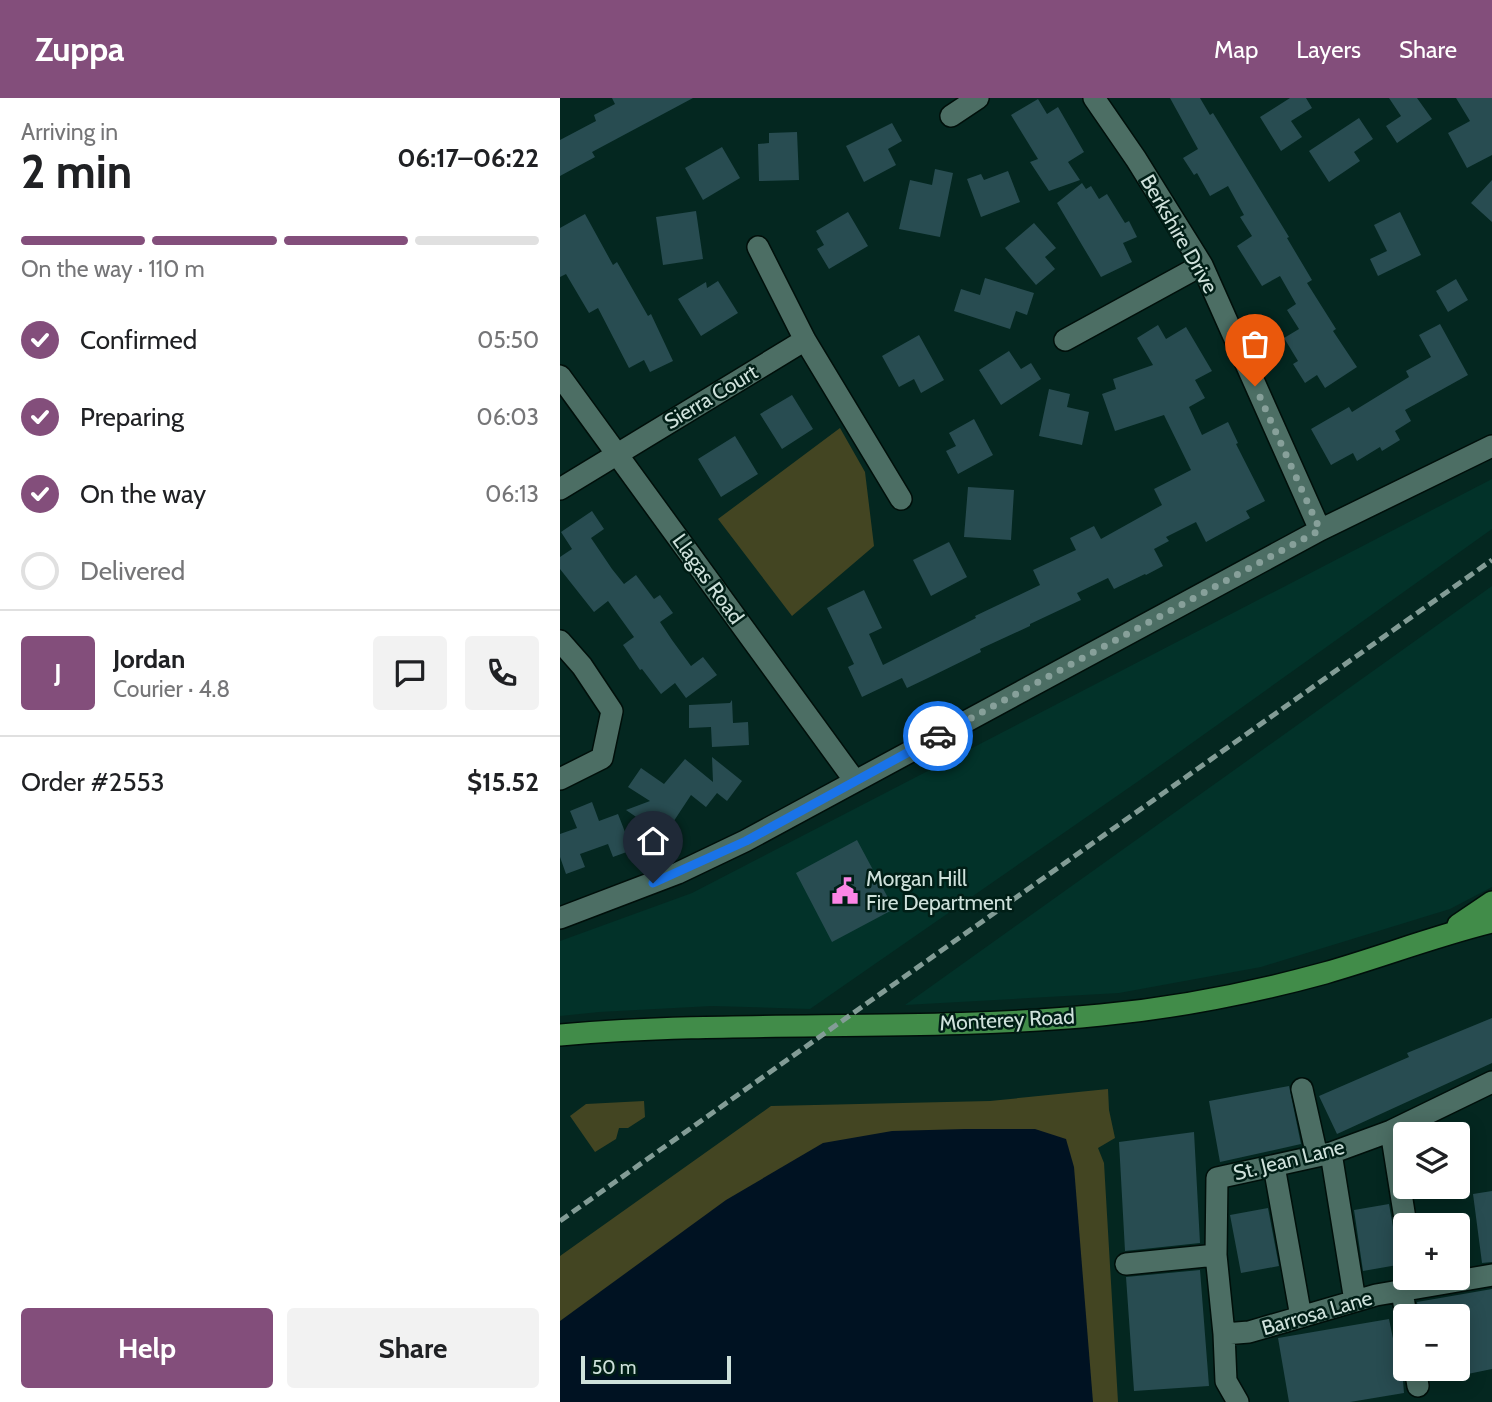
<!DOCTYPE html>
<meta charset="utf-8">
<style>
:root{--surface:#fff;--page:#f2f2f2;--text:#202124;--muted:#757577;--line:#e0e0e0;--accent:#834e7b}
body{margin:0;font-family:Cabin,sans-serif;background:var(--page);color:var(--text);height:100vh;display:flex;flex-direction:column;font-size:26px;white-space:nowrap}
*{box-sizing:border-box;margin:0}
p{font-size:23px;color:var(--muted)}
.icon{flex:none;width:38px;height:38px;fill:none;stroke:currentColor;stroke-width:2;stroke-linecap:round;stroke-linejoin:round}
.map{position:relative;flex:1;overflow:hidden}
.side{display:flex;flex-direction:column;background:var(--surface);width:560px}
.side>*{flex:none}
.fabs{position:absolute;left:833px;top:1024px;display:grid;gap:14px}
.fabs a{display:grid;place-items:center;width:77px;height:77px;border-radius:7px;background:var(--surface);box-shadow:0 4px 18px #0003;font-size:35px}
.scale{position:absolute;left:21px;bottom:18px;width:150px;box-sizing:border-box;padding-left:7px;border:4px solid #cee1db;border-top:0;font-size:19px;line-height:24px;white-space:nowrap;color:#cee1db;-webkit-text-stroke:5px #001e16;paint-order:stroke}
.pin{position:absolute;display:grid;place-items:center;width:60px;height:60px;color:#fff;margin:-72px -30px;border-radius:50% 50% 50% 0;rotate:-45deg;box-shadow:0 0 7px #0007}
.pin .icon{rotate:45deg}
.courier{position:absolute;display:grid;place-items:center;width:70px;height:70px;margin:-35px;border:5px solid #1a73e8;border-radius:50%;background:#fff;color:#222;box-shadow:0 2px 9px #0007}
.head em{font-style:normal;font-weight:700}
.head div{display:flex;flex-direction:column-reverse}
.head{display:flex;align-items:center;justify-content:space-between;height:119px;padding:0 21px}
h1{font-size:46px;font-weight:700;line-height:52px}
.bar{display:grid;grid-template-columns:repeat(4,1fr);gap:10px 7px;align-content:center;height:84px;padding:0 21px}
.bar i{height:9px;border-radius:5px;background:var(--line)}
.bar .current{background:var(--accent)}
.bar p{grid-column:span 4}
.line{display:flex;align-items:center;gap:18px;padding:0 21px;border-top:2px solid var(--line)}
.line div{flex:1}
.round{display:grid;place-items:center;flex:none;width:74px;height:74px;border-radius:7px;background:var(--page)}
ol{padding:0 21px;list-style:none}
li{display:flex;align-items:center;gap:21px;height:77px}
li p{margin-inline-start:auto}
li .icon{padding:7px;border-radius:50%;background:var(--accent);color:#fff;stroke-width:4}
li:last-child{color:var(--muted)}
li i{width:38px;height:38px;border:4px solid var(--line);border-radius:50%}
.action{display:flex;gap:14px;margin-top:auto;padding:14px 21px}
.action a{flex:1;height:80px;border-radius:7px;background:var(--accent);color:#fff;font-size:28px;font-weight:700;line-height:80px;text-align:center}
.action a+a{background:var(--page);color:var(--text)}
header{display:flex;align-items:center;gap:42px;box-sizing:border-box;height:98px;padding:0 35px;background:var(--accent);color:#fff}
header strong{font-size:33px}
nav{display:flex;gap:38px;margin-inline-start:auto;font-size:24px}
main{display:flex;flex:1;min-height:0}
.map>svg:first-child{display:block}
</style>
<header>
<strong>Zuppa</strong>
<nav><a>Map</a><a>Layers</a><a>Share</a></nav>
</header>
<main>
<section class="side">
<div class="head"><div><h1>2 min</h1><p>Arriving in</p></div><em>06:17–06:22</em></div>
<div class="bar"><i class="current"></i><i class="current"></i><i class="current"></i><i></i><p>On the way · 110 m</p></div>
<ol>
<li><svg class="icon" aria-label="check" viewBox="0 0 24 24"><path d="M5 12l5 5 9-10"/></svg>Confirmed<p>05:50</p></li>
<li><svg class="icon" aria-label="check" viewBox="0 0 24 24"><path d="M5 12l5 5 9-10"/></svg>Preparing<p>06:03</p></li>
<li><svg class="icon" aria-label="check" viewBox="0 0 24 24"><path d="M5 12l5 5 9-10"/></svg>On the way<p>06:13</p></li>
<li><i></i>Delivered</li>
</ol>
<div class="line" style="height:126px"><b class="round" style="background:var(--accent);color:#fff">J</b><div><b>Jordan</b><p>Courier · 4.8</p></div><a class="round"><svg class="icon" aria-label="chat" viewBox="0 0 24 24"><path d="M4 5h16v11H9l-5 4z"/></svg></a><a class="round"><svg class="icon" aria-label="phone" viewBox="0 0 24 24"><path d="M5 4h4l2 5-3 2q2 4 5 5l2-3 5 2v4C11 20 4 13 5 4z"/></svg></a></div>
<div class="line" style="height:91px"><div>Order #2553</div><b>$15.52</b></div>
<div class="action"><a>Help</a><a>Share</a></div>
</section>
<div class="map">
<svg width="932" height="1304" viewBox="0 0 932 1304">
<rect width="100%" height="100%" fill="#042720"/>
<path fill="#023229" d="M932 381V431L580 682 250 911 152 908 39 914 0 918V843L132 795Z
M932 488V789L890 811 701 869 559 895 345 907Z"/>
<path fill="#434522" d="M280 330 305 374 314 448 232 518 158 421Z
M548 991 549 1012 555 1040 538 1050 544 1065 558 1304H0V1158L211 1008 430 1003Z
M84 1003 85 1019 68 1030H59L56 1041 35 1054 10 1018 26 1006Z"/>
<path fill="#001222" d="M405 1031H475L506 1041 514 1069 533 1304H0V1223L166 1102 263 1045 332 1033Z"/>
<path fill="#284c51" d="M52 0H133L32 54 35 59 0 78V42L36 23 34 17 55 6Z
M610 0H640L650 17 653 15 729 139 727 140 752 182 747 185 776 231 773 233 797 269 765 290 757 277 745 285 733 266 738 263 724 240 739 231 727 212 736 206 720 178 702 188 677 148 692 138 680 119 684 117 668 88 650 98 637 75 634 77 623 60 638 51Z
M730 0H746L752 10 731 23 742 39 721 53 700 19Z
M829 0H857L872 21 837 45 826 28 841 18Z
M896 0H932V57L907 70 888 35 910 23Z
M478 1 487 16 498 9 524 54 508 64 520 82 489 93 470 64 478 61 451 17Z
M799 20 813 41 794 54 800 63 769 84 749 53Z
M332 25 342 43 328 51 336 67 304 84 286 48Z
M237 34 239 82 199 83 198 46 209 45V35Z
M162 49 180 80 143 102 125 70Z
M375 71 393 75 380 139 339 131 350 82 372 87Z
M448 73 460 104 421 119 407 81 421 76 424 82Z
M932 82V124L911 105Z
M522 85 526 91 531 88 539 101 547 96 565 125 569 123 577 139 563 145 572 164 541 179 497 105Z
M136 113 143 161 103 167 96 119Z
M288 114 308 148 269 171 257 151 264 147 256 133Z
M840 114 861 157 818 178 810 161 827 153 814 127Z
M25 116 53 167 57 164 88 218 91 216 113 263 90 274 84 262 69 270 38 210 29 215 6 176 0 179V130Z
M474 125 496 150 485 159 495 171 476 187 445 150Z
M425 180 474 195 467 217 456 213 450 231 394 213 401 191 420 197Z
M896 181 908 202 888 214 876 193Z
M158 183 178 215 141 238 118 201 146 184 147 190Z
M880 226 908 277 845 312 851 323 835 333 840 342 822 353 820 349 797 363 793 355 771 367 751 331 789 309 792 314 849 279 846 273 871 259 859 237Z
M598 227 606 241 626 229 652 273 635 282 645 300 629 309 642 337 668 324 678 345 676 346 705 403 686 413 690 420 646 444 636 424 606 439 609 443 594 451 603 468 586 477 585 476 554 491 548 480 517 495 521 502 470 526V528L420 551 421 554 368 580 347 590 342 580 302 599 288 569 294 566 267 510 304 492 322 530 309 536 323 567 416 520 415 518 480 487 473 472 516 452 510 440 534 428 541 441 602 407 594 391 631 372 604 317 555 333 542 296 556 291 553 281 593 267 577 240Z
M359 237 384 282 361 295 354 281 339 289 322 258Z
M449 253 461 271 471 265 481 281 441 307 419 272Z
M489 291 510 296 507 309 529 314 522 347 479 338Z
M232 297 253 331 222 351 200 316Z
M414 321 433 357 398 376 386 353 396 348 389 335Z
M175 338 198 376 161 399 138 361Z
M408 389 454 392 451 442 404 439Z
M32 413 44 431 31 440 52 471 64 486 76 477 94 501 100 497 113 515 100 524 112 542 131 568 143 559 157 577 126 600 115 585 101 596 82 571 80 572 63 547 74 539 48 503 34 514 0 471V459L12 451 1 434Z
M389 444 407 479 371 498 353 462Z
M172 602 173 625 188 624 189 647 152 649 151 629 129 630V607L170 605Z
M152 659 182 683 167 703 157 695 146 709 131 697 104 738 66 712 90 703 68 689 81 670 104 686 125 661 153 684Z
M32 704 39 723 58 716 72 752 53 759 48 746 20 756 25 769 6 776 0 759V736L17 730 10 713Z
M297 742 334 811 272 844 236 775Z
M932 920V965L777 1036 759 998 849 959 847 955Z
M729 988 741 1046 660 1064 649 1003Z
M634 1034 640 1145 565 1153 559 1044Z
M932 1093V1164L922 1165 913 1096Z
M829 1106 833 1129 838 1137 843 1166 803 1173 794 1112Z
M708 1110 719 1168 681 1175 670 1117Z
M640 1172 649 1288 574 1293 566 1179Z
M932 1191V1271L898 1278V1218H859L857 1204Z
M829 1221 839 1270H842L844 1295 790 1304H729L718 1240Z
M868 1270H893L894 1278 870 1283Z"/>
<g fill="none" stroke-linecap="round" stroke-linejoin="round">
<defs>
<path id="minor" d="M534 0 576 61 642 167 760 432
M391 18 418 0
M198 149 245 242 341 401
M505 242 642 167
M0 278 295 683
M0 391 245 242
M0 543 22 568 52 613 42 660 0 681
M0 820 118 775 185 743 760 432 932 348
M742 991 757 1058
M831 1033 846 1127
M771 1055 795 1203
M714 1068 741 1219
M566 1166 656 1157
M842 1193 846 1218
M664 1236 689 1234 816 1197 932 1177
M855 1270 858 1288
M678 1304 666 1283 664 1236 656 1157 657 1080 771 1055 831 1033 932 984"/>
<path id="major" d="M898 827 932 804
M0 937C180 921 361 935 541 917 615 910 692 895 765 875 821 859 875 838 932 824"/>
</defs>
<use href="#minor" stroke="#000f0a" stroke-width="24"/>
<use href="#major" stroke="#000f0a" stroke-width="24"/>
<use href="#minor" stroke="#4c6e64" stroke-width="21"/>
<use href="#major" stroke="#418c49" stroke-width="21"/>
<path stroke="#839c96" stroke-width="5" stroke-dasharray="10 5" stroke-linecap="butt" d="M0 1123 932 462"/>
</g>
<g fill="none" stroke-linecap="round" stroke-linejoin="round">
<path stroke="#87a09a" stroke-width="7" stroke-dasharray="0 12.6" d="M378 638 760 432 695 288"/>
<path stroke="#1a73e8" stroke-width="9" d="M93 785 186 743 378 638"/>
</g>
<defs>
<symbol id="civic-bare" viewBox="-9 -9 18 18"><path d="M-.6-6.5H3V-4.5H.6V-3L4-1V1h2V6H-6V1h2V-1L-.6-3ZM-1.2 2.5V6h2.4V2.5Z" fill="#fb86e5" stroke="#001e16" stroke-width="2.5" paint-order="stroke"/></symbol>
</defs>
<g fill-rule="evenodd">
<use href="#civic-bare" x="266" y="774" width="38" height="38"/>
</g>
<g text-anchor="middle" stroke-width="5" stroke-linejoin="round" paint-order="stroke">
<g font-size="21" fill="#cee1db" stroke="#001e16">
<text transform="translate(619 136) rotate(60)" y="7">Berkshire Drive</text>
<text transform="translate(151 299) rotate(-31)" y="7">Sierra Court</text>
<text transform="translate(148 481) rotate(54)" y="7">Llagas Road</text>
<text transform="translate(447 922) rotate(-3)" y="7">Monterey Road</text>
<text transform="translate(729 1062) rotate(-14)" y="7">St. Jean Lane</text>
<text transform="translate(757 1215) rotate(-16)" y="7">Barrosa Lane</text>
</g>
<g font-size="21" fill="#cee1db" stroke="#001e16" text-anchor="start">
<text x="306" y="788">Morgan Hill<tspan x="306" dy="24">Fire Department</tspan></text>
</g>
</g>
</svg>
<div class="fabs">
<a><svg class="icon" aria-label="layers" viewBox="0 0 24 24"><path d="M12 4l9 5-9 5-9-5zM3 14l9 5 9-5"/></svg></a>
<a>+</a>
<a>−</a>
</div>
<div class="scale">50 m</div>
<div class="pin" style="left:695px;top:288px;background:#ea580c"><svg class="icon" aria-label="bag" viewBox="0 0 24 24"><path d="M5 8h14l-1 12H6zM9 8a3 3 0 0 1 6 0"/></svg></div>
<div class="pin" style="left:93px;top:785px;background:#1f2937"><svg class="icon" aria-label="home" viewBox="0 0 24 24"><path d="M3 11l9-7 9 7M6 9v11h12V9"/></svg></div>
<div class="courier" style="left:378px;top:638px"><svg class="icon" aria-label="car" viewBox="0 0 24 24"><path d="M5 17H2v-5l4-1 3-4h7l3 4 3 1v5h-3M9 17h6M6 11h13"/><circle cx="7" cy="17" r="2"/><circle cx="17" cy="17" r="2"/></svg></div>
</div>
</main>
